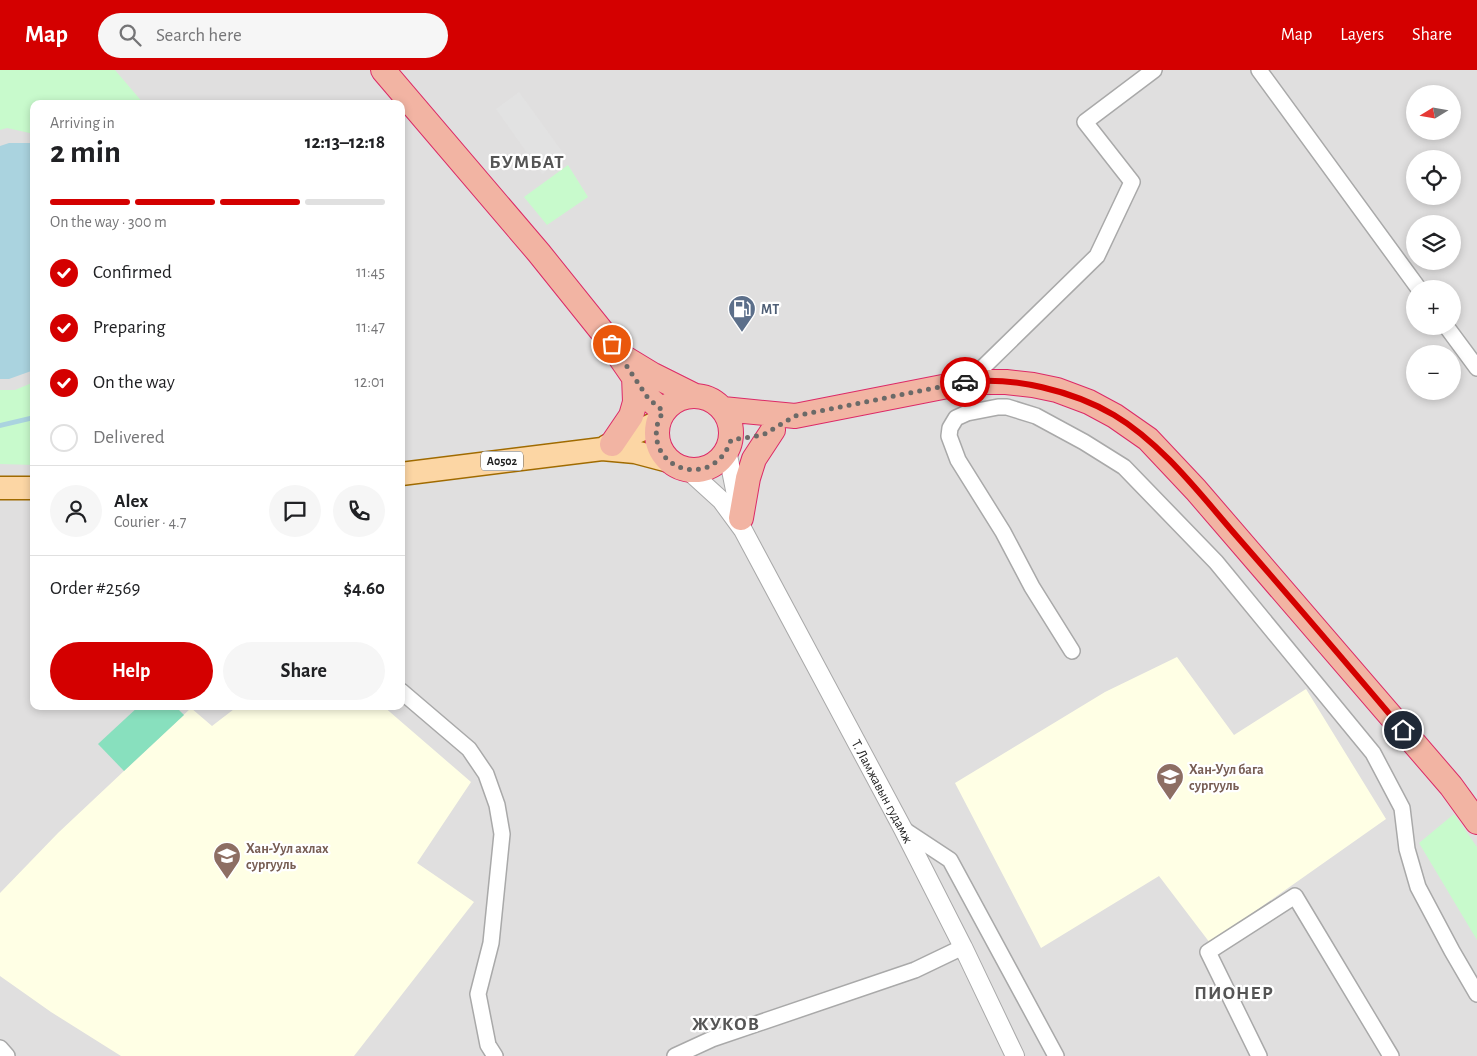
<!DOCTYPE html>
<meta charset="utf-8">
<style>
:root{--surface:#fff;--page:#f6f6f6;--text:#202124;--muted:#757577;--line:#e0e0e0;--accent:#d40000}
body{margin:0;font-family:"Alegreya Sans",sans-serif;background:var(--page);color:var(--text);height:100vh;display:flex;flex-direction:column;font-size:19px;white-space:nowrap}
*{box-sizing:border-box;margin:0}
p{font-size:16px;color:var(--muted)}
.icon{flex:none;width:28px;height:28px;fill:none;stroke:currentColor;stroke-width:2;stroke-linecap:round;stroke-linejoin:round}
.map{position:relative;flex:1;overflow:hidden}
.details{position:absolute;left:30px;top:30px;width:375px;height:610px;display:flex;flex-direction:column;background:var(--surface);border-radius:10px;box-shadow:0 2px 8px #0003}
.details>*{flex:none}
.needle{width:32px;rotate:259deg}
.tools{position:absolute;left:1406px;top:15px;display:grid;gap:10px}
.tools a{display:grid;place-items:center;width:55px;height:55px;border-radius:50%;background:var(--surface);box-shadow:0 2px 8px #0003;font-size:25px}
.pin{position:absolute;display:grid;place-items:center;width:42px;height:42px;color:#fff;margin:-21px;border:2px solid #fff;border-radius:50%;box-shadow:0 1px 5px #0007}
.courier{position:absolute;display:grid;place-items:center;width:50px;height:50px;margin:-25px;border:4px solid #d40000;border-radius:50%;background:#fff;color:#222;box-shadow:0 1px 6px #0007}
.head em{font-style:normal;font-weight:700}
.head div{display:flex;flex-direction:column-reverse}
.head{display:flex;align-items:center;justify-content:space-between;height:85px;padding:0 20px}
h1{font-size:32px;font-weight:700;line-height:38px}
.bar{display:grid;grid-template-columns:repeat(4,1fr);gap:8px 5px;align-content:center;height:60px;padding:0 20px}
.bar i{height:6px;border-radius:4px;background:var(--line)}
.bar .active{background:var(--accent)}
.bar p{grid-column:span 4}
.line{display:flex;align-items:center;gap:12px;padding:0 20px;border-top:1px solid var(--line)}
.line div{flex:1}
.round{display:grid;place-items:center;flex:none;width:52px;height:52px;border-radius:26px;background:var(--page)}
ol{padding:0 20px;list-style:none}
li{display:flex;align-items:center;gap:15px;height:55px}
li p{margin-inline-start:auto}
li .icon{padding:5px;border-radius:50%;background:var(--accent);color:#fff;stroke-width:4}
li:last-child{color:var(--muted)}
li i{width:28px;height:28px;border:2px solid var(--line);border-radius:50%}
.cta{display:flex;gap:10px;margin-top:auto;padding:10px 20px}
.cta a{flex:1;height:58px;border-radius:30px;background:var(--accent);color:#fff;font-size:20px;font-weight:700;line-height:58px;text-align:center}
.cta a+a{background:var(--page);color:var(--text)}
header{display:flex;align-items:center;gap:30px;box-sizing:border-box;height:70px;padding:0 25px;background:var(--accent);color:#fff}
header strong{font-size:24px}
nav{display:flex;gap:28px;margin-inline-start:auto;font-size:18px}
.search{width:350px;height:45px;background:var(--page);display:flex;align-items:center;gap:12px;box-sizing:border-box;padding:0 18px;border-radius:28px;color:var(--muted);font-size:19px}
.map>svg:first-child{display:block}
</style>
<header>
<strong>Map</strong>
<div class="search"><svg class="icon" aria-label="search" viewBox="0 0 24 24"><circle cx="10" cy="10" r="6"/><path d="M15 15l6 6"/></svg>Search here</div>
<nav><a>Map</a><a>Layers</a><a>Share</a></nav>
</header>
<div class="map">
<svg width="1477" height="986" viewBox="0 0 1477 986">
<rect width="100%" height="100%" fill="#f2efe9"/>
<path fill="#e0dfdf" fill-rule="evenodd" d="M0 0H1477V986H0ZM1415 24H1452V61H1415ZM34 34H401V636H34ZM1415 89H1452V126H1415ZM1415 154H1452V191H1415ZM1415 219H1452V256H1415ZM1415 284H1452V321H1415Z"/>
<path fill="#ffffe5" d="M1177 587 1234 665 1306 619 1386 749 1210 873 1159 806 1041 878 955 713 1105 622Z
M238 636H383L471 712 417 793 474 832 354 986H121L51 942 0 906V823L58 763 191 638 212 656Z"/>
<path fill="#c8facc" d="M0 0H115L144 34H34V64L7 58 0 60Z
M568 95 588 127 547 155 524 127Z
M34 312V395L0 394V320H15Z
M1454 744 1477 777V870L1419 773Z"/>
<path fill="#88e0be" d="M139 636H175L184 645 124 701 98 674Z"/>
<path fill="#e2e2e2" d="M519 22 566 87 542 104 496 39Z"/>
<path fill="#aad3df" d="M9 73H30L34 75V300L9 309H0V76Z
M34 345V350L0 358V353Z"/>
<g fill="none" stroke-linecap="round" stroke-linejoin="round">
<defs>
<path id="minor" d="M1259 0 1419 219
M1446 256 1477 298
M968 312 1097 186 1132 112 1085 52 1154 0
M1072 581 1032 517 1003 462 958 390 949 366 950 358 956 348 967 343 998 337H1007L1036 346 1084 372 1124 397 1216 492 1373 683 1402 738 1407 779 1418 817 1452 881 1477 924
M401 621 469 679 486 704 497 735 502 764 491 873 478 924 488 975 495 986
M903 759 950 790 1056 986
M0 978 7 986
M675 986 712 969 915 900 963 877
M1259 986 1208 882 1295 826 1391 986"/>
<g id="tertiary">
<path d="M727 380 739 440"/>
<path id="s1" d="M688 400 721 430 743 460 903 759 963 877 1015 986"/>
</g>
<path id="primary" d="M607 376 658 352
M401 404 602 379 635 382 669 391
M0 418H34"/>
<path id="trunk" d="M383 0 539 183 604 264 648 328 663 341
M625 288 653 305 693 325
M657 363a37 37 0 1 1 74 0a37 37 0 1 1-74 0Z
M723 339 795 346 968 312H1006L1033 315 1057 320 1089 332 1115 346 1148 369 1196 420 1451 716 1477 752
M612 374 631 346 635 332 634 306
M741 448 748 408 754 389 773 360"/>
</defs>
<use href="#minor" stroke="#a9a9a9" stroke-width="18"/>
<use href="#tertiary" stroke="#a9a9a9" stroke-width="20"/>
<use href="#primary" stroke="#a06b00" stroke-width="25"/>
<use href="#trunk" stroke="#dc2a67" stroke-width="26"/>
<use href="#minor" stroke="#fff" stroke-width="15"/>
<use href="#tertiary" stroke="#fff" stroke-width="18"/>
<use href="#primary" stroke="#fcd6a4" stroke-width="22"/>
<use href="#trunk" stroke="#f2b4a3" stroke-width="24"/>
</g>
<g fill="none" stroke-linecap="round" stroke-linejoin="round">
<path stroke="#6b6a68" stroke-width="5" stroke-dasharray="0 9" d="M612 274 648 328 663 341C661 346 658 351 657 356 649 401 714 420 731 370L763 365 795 346 965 312"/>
<path stroke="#d40000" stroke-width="6" d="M965 312C1013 306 1073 321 1114 345 1163 374 1203 428 1240 470 1295 533 1349 596 1403 660"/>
</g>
<defs>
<symbol id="fuel-pin" viewBox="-11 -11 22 30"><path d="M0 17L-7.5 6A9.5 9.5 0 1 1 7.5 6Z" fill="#5c6f8a" stroke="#fff"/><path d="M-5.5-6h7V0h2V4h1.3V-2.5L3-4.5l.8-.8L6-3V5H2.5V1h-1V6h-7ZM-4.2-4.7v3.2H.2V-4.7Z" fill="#fff"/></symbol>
<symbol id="school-pin" viewBox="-11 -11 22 30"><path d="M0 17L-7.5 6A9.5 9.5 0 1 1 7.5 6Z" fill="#8d6e63" stroke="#fff"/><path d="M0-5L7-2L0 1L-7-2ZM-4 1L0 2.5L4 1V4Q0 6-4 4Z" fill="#fff"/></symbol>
</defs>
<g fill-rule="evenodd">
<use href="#fuel-pin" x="726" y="223" width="32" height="43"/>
<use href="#school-pin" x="1154" y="691" width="32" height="43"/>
<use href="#school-pin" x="211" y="770" width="32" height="43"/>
</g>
<g text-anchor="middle" stroke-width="4.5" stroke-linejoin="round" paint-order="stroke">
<rect fill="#fff" stroke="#646464" stroke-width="1" x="481" y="381.5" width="42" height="19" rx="4"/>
<g font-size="12" font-weight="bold" fill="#222">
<text x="502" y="395">A0502</text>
</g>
<g font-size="14" font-weight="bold" fill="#4e5e75" stroke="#fff" text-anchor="start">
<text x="761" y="244">MT</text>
</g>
<g font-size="14" font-weight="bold" fill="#785e54" stroke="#fff" text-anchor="start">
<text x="1189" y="704">Хан-Уул бага<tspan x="1189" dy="16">сургууль</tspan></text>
<text x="246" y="783">Хан-Уул ахлах<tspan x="246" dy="16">сургууль</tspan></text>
</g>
<g font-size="14" fill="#222" stroke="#fff">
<text dy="5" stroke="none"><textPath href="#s1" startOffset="378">Т. Ламжавын гудамж</textPath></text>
</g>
<g font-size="19" font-weight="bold" letter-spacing="1" fill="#555" stroke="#fff">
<text x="527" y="98">БУМБАТ</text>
<text x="1234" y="929">ПИОНЕР</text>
<text x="726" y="960">ЖУКОВ</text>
</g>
</g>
</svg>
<div class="tools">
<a><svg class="needle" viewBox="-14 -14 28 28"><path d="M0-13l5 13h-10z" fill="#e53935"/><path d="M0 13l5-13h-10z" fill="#757577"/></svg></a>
<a><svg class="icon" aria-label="locate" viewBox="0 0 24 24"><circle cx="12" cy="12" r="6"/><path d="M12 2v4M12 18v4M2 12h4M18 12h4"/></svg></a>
<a><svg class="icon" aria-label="layers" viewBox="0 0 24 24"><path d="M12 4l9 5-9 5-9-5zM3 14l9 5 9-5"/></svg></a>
<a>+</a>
<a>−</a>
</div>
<div class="pin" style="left:612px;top:274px;background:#ea580c"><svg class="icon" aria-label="bag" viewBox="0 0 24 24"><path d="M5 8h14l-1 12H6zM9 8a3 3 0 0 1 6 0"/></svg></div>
<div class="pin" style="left:1403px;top:660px;background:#1f2937"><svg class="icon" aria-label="home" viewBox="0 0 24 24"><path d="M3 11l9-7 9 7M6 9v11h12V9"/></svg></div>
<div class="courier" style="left:965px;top:312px"><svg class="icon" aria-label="car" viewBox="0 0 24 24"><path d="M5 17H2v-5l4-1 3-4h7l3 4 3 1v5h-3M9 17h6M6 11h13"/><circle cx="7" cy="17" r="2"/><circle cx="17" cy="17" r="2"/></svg></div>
<section class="details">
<div class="head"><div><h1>2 min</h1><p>Arriving in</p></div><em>12:13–12:18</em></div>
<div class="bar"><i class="active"></i><i class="active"></i><i class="active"></i><i></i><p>On the way · 300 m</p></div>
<ol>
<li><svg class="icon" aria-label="check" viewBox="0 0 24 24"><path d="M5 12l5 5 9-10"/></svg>Confirmed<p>11:45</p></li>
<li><svg class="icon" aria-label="check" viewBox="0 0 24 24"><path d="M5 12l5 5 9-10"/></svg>Preparing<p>11:47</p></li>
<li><svg class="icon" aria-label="check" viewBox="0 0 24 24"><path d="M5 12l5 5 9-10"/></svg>On the way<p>12:01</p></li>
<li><i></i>Delivered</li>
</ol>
<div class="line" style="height:90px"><a class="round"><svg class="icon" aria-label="person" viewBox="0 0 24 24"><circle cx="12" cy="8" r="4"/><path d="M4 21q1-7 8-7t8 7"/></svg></a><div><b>Alex</b><p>Courier · 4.7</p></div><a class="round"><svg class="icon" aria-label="chat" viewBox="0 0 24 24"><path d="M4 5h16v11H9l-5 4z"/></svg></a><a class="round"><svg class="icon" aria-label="phone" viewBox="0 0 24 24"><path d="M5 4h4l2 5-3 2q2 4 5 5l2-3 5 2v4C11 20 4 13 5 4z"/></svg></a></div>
<div class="line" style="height:65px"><div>Order #2569</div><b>$4.60</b></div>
<div class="cta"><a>Help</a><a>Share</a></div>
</section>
</div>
